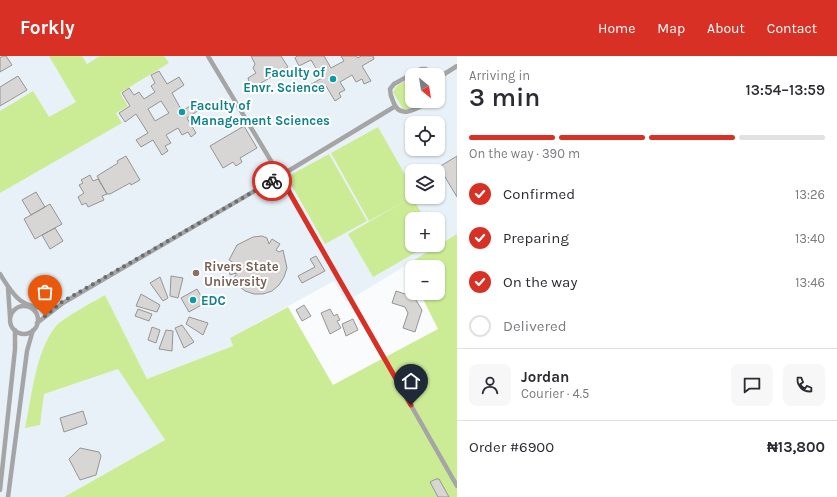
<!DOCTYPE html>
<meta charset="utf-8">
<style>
:root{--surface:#fff;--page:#f7f7f7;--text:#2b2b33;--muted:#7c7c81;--line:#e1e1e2;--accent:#d93025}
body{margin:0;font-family:Karla,sans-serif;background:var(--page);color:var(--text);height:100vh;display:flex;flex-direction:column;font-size:15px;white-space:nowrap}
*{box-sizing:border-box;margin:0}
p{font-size:13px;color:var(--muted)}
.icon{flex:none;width:22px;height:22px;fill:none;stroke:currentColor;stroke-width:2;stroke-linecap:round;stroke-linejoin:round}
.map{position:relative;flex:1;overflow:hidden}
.drawer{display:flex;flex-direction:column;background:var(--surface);width:380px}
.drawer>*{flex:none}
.needle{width:26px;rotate:150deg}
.controls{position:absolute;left:405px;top:12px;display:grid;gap:8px}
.controls a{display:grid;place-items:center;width:40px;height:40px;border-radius:8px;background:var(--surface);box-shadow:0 1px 3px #0004;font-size:20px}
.pin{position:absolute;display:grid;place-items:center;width:34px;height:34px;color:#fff;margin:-41px -17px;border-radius:50% 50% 50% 0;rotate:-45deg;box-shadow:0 0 4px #0007}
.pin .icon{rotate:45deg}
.courier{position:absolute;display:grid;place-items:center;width:40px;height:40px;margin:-20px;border:3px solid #d93025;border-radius:50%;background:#fff;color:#222;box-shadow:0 1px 5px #0007}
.summary em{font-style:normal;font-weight:600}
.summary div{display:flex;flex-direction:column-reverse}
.summary{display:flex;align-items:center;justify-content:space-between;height:68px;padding:0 12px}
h1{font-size:26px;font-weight:600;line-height:30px}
.bar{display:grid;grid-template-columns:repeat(4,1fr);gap:6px 4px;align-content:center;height:48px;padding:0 12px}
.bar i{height:5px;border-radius:3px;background:var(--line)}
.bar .selected{background:var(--accent)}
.bar p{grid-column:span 4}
.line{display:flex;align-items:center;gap:10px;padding:0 12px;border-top:1px solid var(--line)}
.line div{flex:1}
.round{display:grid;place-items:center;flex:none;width:42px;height:42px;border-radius:8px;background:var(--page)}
ol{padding:0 12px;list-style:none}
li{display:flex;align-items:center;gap:12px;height:44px}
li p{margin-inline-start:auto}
li .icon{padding:4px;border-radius:50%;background:var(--accent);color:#fff;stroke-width:4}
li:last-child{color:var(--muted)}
li i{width:22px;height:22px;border:2px solid var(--line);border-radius:50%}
header{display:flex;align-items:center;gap:24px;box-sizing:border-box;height:56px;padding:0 20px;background:var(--accent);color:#fff}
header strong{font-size:19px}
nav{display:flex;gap:22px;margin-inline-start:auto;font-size:14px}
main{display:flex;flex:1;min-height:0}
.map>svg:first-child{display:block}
</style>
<header>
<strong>Forkly</strong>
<nav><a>Home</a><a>Map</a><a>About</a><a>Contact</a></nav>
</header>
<main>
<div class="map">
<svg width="457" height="441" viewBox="0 0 457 441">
<rect width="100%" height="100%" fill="#f9fbfc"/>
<path fill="#e9f1f8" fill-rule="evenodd" d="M0 0H457V178L346 246 334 225 230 282 233 290 130 330 165 384 64 441H0ZM412 19H438V45H412ZM412 67H438V93H412ZM412 115H438V141H412ZM412 163H438V189H412Z"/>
<path fill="#cbec95" d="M49 0H82L87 8 100 0H164L169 7 120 37 128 50 116 57 122 67 0 137V55L33 35 49 61 76 46Z
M412 21V45H424L409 53H403L393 36 397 30Z
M378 71 412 131V141L369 165 331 97Z
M329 98 367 165 325 188 287 121Z
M412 141 425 163H412V189H429L373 221 348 178Z
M457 178V441H64L165 384 118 313 44 338 40 369 25 372C32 341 35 296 56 270 63 262 95 245 105 239L147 323 233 290 230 282 288 251 333 329 438 273 420 237H438V211H412V222L406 209Z"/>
<path fill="#d7d6d4" stroke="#959593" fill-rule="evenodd" d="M3 0H6L12 9 0 16V2Z
M251 0H281L288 11 251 33 248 22 256 17 253 12 255 8Z
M297 0H324L331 12 344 5 341 0H356L358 2 361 0H373L374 3 362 10 371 25 364 28 362 23 356 26 352 19 340 26 345 34 339 37 341 41 335 45 326 30 314 37 310 29 322 22 311 4 299 10 295 2Z
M159 15 167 28 179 21 184 29 172 37 182 55 195 47 199 54 187 62 196 77 191 81 188 76 182 79 178 72 166 79 171 87 165 90 168 95 162 99 153 84 141 91 136 84 148 77 136 58 125 66 119 57 130 50 122 37 129 32 134 39 139 36 144 43 155 36 151 30 155 27 151 19ZM161 45 169 57 155 65 148 53Z
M18 20 27 34 0 50V31Z
M244 70 257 92 240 102 242 106 236 110 233 106 223 112 210 90Z
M126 100 140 124 131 129 130 127 110 138H107L97 120 118 107 117 105Z
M457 100V141L439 111Z
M90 119 93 125 98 123 107 138 102 140 104 144 88 151 86 147 82 149 78 141 84 137 79 129 83 127 81 124Z
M36 136 45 151 31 159 22 144Z
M50 148 62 168 35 183 24 163Z
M55 172 63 185 50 193 42 179Z
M262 180 267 182 269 188 272 183 280 188 276 194 279 196 283 194 287 212 284 221 279 229 272 235 263 238H254L245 235 232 224 236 219V217L230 219 228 209 234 207 229 204 237 189 253 181Z
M316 200 325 215 302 227 298 220 315 211 310 203Z
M171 220 183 222 178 242 170 240Z
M160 221 168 242 163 245 150 227Z
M197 233 205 247 189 256 181 242Z
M396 235 414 241 422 254 415 276 403 272 408 257 405 251 392 247Z
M141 238 160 249 157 256 136 250Z
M304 249 311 260 302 265 296 254Z
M138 253 152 258 149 265 135 260Z
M330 253 334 260 337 258 340 264 337 265 341 272 330 278 321 257Z
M189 261 208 267 203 279 186 268Z
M353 263 358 274 346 280 342 268Z
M182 269 194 286 184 292 175 272Z
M152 271 160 274 156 287 148 284Z
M166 274 173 275 172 295 159 293Z
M83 355 87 368 64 376 60 362Z
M80 392 99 396 101 400 96 419 80 424 69 403Z
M436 423H439L449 441H438L430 426Z"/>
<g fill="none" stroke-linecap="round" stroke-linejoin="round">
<path stroke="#a6a5a6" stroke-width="4.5" d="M208 0 280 120 457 430
M438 22 457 10
M438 30 440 36 438 39
M430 45C418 52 399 65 393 45 391 41 390 38 390 33L394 28 421 13H426L432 19
M0 218C15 243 22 252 52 253
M8 232 10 261
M10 264a14 14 0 1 1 28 0a14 14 0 1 1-28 0Z
M37 267 63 247 280 120 394 51
M0 434 15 293V274
M8 441 27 295 33 274"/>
</g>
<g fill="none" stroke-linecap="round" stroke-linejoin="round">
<path stroke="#6b6d6d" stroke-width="4" stroke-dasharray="0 7.2" d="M45 260 62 246 272 125"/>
<path stroke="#d93025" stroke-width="5" d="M272 125 280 120 411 349"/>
</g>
<g fill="#0f9aa8" stroke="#fff" stroke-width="1.5">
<circle cx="333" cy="23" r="4"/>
<circle cx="182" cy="56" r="4"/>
<circle cx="193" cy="244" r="4"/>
</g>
<circle fill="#8d6e63" stroke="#fff" stroke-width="1.5" cx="196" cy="217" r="4"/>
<g text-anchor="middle" stroke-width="4" stroke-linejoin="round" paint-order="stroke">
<g font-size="13" font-weight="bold" fill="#0d838f" stroke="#fff" text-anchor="start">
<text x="325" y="21" text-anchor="end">Faculty of<tspan x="325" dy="15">Envr. Science</tspan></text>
<text x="190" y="54">Faculty of<tspan x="190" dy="15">Management Sciences</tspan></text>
<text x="201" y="249">EDC</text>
</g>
<g font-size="13" font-weight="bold" fill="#785e54" stroke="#fff" text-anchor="start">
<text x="204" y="215">Rivers State<tspan x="204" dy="15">University</tspan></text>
</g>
</g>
</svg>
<div class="controls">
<a><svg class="needle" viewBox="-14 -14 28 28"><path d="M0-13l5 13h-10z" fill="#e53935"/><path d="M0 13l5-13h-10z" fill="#7c7c81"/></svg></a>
<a><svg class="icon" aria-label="locate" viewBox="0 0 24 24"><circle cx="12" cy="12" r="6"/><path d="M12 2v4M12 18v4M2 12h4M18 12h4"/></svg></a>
<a><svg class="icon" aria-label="layers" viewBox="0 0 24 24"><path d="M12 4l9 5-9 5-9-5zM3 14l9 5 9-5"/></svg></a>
<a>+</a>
<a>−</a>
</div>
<div class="pin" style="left:45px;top:260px;background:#ea580c"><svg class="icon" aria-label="bag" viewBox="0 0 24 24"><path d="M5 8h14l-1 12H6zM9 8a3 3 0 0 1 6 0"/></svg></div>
<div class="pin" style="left:411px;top:349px;background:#1f2937"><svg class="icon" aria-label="home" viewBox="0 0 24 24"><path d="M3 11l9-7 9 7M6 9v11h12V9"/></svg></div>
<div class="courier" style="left:272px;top:125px"><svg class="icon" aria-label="bike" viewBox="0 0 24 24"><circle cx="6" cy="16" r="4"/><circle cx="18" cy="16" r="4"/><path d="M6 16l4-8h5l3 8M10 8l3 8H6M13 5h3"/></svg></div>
</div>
<section class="drawer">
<div class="summary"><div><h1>3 min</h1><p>Arriving in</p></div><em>13:54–13:59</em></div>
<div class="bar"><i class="selected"></i><i class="selected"></i><i class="selected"></i><i></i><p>On the way · 390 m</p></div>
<ol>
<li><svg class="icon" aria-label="check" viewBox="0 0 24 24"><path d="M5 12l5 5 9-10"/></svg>Confirmed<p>13:26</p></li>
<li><svg class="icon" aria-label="check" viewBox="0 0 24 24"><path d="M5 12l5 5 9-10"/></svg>Preparing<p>13:40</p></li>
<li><svg class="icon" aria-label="check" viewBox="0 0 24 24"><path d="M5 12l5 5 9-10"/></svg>On the way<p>13:46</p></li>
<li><i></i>Delivered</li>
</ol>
<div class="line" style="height:72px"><a class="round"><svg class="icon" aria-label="person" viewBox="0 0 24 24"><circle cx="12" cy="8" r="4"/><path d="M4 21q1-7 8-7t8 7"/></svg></a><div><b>Jordan</b><p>Courier · 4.5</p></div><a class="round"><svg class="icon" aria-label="chat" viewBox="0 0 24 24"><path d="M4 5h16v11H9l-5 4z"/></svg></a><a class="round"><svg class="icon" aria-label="phone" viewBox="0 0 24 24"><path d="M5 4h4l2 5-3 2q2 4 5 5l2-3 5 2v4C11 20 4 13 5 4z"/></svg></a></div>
<div class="line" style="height:52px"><div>Order #6900</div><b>₦13,800</b></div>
</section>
</main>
